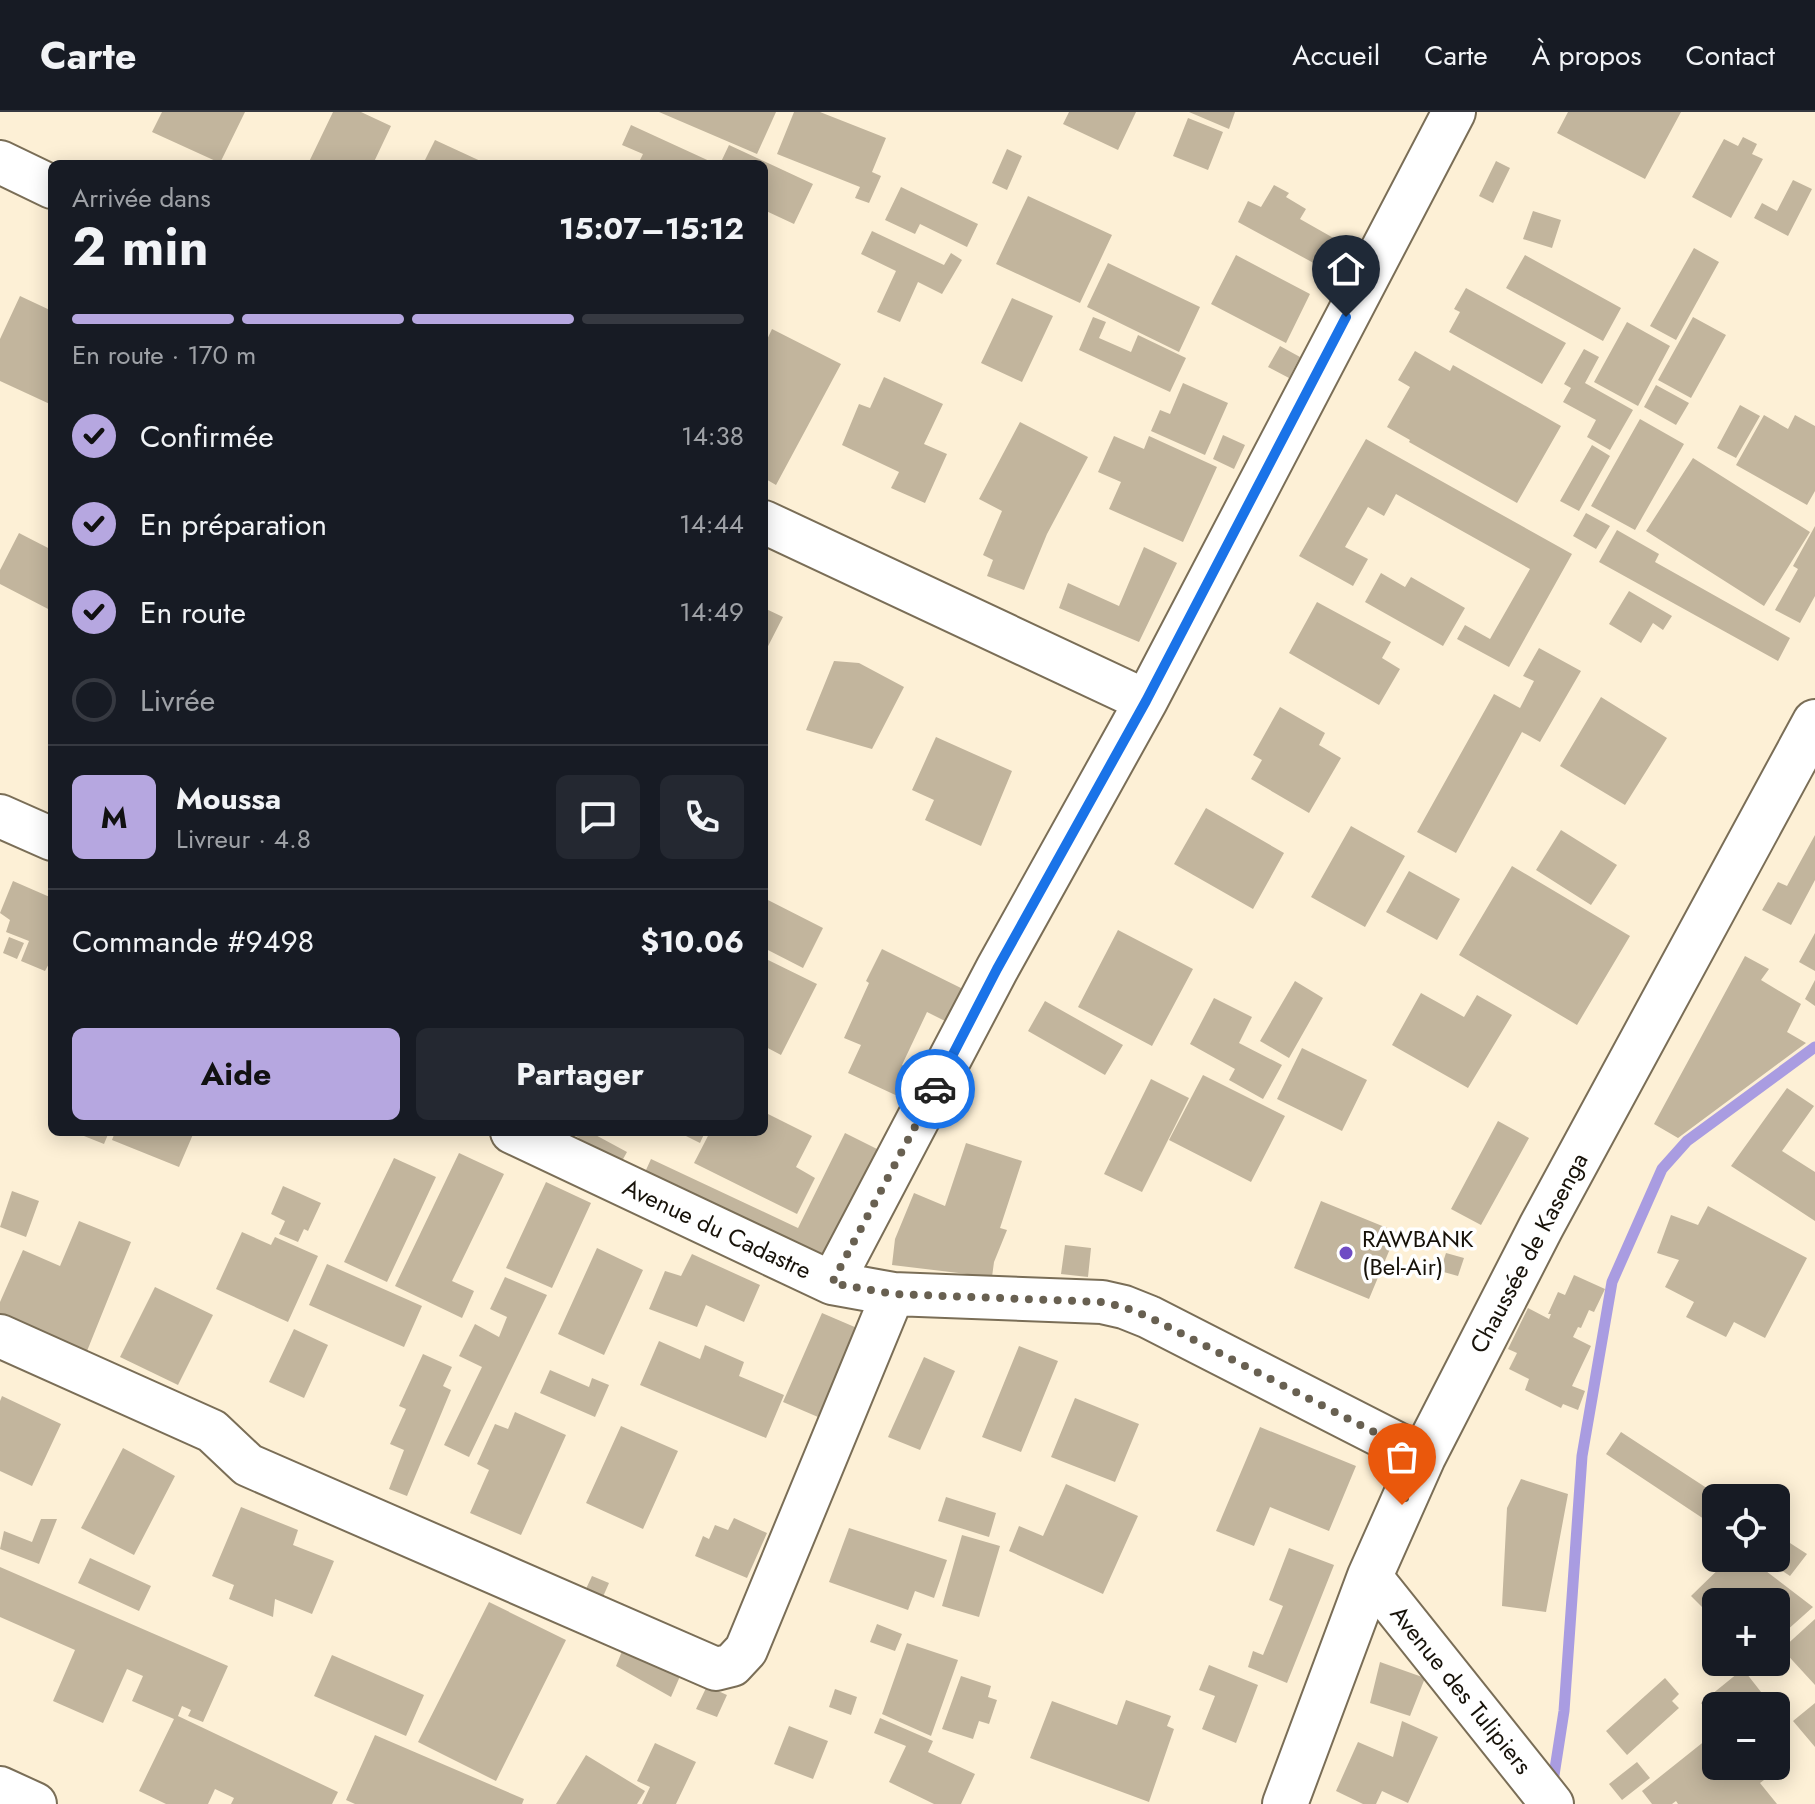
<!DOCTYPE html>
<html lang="fr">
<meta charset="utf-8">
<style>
:root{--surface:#171b24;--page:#242831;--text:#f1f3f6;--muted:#9ea1a6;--line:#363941;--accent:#b6a7e0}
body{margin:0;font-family:Jost,sans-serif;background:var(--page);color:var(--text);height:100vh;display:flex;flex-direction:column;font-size:30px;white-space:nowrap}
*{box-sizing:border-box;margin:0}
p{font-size:26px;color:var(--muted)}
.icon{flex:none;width:44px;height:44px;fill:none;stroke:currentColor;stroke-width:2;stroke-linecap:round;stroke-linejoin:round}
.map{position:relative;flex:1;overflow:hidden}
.sheet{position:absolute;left:48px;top:48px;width:720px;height:976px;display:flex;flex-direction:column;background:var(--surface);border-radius:12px;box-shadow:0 4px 20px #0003}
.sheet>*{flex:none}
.fabs{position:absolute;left:1702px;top:1372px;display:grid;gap:16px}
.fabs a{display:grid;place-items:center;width:88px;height:88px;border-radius:12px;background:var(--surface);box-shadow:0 4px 20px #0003;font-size:40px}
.pin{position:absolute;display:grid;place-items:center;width:68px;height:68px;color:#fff;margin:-82px -34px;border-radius:50% 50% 50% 0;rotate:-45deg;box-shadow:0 0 8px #0007}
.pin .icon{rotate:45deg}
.courier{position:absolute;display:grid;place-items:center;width:80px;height:80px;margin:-40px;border:6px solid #1a73e8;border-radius:50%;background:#fff;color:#222;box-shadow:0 2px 10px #0007}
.head em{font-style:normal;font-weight:700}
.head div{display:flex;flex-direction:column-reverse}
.head{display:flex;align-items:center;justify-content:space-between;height:136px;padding:0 24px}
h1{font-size:52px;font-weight:700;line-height:60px}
.bar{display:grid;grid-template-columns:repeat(4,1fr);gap:12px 8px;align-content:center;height:96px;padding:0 24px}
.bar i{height:10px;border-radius:6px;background:var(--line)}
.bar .on{background:var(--accent)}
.bar p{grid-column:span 4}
.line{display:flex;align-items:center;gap:20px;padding:0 24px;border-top:2px solid var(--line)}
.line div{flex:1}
.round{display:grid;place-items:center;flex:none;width:84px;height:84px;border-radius:12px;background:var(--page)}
ol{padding:0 24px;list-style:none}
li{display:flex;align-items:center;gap:24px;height:88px}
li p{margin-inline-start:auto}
li .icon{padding:8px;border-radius:50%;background:var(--accent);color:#111;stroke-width:4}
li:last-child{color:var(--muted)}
li i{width:44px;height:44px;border:4px solid var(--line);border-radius:50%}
.primary-button{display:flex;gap:16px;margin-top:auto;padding:16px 24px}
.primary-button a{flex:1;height:92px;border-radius:12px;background:var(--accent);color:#111;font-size:32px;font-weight:700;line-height:92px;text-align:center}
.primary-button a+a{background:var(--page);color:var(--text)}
header{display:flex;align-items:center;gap:48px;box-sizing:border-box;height:112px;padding:0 40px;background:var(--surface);border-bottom:2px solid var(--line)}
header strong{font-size:38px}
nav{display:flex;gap:44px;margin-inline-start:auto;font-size:28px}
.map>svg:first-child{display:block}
</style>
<header>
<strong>Carte</strong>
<nav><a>Accueil</a><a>Carte</a><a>À propos</a><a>Contact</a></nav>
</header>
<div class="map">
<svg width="1815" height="1692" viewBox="0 0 1815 1692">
<rect width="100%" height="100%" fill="#fdf0d6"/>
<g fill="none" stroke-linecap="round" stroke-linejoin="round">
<path stroke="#a99ce1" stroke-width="11" d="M1552 1676 1564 1599 1582 1344 1612 1170 1662 1057 1687 1029 1815 935"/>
</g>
<path fill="#c2b59d" d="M162 0H245L220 51 152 20Z
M333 0H361L391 14 373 52H308Z
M659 0H776L757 42Z
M794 0H820L886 26 872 60 881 64 869 91 855 86 860 75 777 42Z
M1069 0H1136L1118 38 1063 12Z
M1189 0H1235L1229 17Z
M1568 0H1681L1645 67 1557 21Z
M1188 6 1223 20 1208 58 1173 44Z
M631 13 716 52H638L643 42 622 33Z
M1743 25 1757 32 1752 42 1763 47 1731 106 1692 85 1724 27 1738 34Z
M435 28 487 52H423Z
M729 33 813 72 794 112 764 98V52H720Z
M1007 37 1022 44 1007 78 992 71Z
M1496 49 1510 56 1493 91 1479 84Z
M1793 68 1812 77 1788 124 1754 106 1762 91 1777 99Z
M1274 73 1289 81 1286 85 1306 97 1300 107 1337 128 1321 155 1238 110 1248 89 1261 95Z
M901 75 978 112 967 135 920 112 915 122 885 108Z
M1028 84 1112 123 1080 191 996 152Z
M1533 99 1561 108 1552 136 1523 127Z
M872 119 944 153 951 141 962 148 942 182 918 170 900 210 877 200 896 159 861 142Z
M1346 125 1359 132 1349 150 1336 143Z
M1694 136 1719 150 1676 228 1650 214Z
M1236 143 1310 182 1286 231 1211 192Z
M1525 143 1621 196 1603 229 1506 176Z
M1108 151 1200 195 1179 240 1087 195Z
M1466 176 1566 231 1542 272 1449 220 1460 200 1454 197Z
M20 184 52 199V293L0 269V227Z
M1012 186 1053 204 1022 270 981 251Z
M1093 205 1106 210 1099 226 1131 240 1138 223 1186 246 1170 280 1079 238Z
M1693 205 1726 223 1691 286 1658 268Z
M1627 210 1670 234 1638 294 1594 270Z
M772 217 841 252 776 373 764 366V234Z
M1280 234 1300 245 1289 266 1268 255Z
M1584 237 1599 245 1585 271 1633 298 1610 338 1587 325 1596 308 1563 290 1571 276 1564 272Z
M1415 239 1450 259 1453 253 1561 314 1517 391 1409 330 1410 328 1387 315 1410 275 1398 268Z
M884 265 943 292 924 332 947 342 925 391 891 376 899 360 842 333 859 292 870 296Z
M1183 271 1228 291 1205 343 1151 319 1160 298 1170 302Z
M1656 273 1689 291 1676 313 1644 295Z
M1740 293 1760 304 1736 346 1717 336Z
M1764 303 1788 317 1795 303 1815 314V379L1807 393 1736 353Z
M1640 307 1684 332 1635 418 1591 394Z
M1020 310 1088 345 1047 422 1024 478 987 464 993 448 983 443 1002 399 979 387Z
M1223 323 1245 333 1234 357 1213 347Z
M1114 324 1144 337 1149 324 1217 355 1183 430 1109 397 1121 370 1098 360Z
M1366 327 1572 442 1509 555 1457 527 1465 513 1490 527 1530 457 1396 382 1384 404 1368 395 1345 435 1368 447 1353 474 1299 444Z
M1592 333 1610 344 1579 399 1560 389Z
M1693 346 1810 420 1764 494 1646 419Z
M1586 401 1610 414 1596 437 1573 424Z
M1815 414V484L1800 511 1775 498 1798 457 1793 454Z
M1617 418 1659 442 1655 450 1790 526 1778 549 1599 450Z
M19 421 52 438V499L0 472V458Z
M1144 435 1177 451 1139 530 1059 496 1068 471 1119 494Z
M1381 461 1405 475 1411 465 1465 496 1443 534 1365 490Z
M1629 479 1672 504 1663 518 1653 511 1641 531 1609 512Z
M1317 490 1391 530 1382 546 1400 557 1379 593 1289 541Z
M764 496 783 505 764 542Z
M1539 536 1581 559 1540 630 1522 620 1456 741 1417 720 1494 582 1520 596 1534 569 1523 564Z
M834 549 859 551 904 575 872 637 806 618Z
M1601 585 1667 626 1625 693 1560 654Z
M1280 595 1325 621 1319 633 1341 646 1309 701 1251 667 1262 648 1253 643Z
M936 625 1012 659 981 734 925 708 934 688 912 678Z
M1206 696 1284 741 1253 797 1174 752Z
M1351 714 1405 744 1365 815 1311 785Z
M1561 718 1617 753 1591 793 1536 758Z
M1815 723V768L1791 813 1762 798 1778 770 1787 774Z
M1512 754 1630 824 1577 913 1459 843Z
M1409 759 1460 787 1437 828 1386 800Z
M13 769 52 786V846L45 859 21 849 29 829 6 820 10 808 0 801Z
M764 786 823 816 803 856 764 836Z
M1118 818 1193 857 1152 934 1078 895Z
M1815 821V859L1799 850Z
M9 825 24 831 17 847 3 841Z
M882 837 965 878 949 911 927 900 902 953 917 961 904 987 848 961 861 933 844 926 869 871 866 869Z
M1745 844 1769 857 1761 868 1801 892 1787 920 1806 931 1678 1026 1654 1012Z
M764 846 817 872 781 943 764 934Z
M1815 868V894L1805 887Z
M1295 869 1323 886 1289 946 1260 929Z
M1421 881 1464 905 1477 883 1512 903 1468 976 1392 933Z
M1214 886 1252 905 1239 931 1282 953 1263 987 1229 968 1235 957 1190 932Z
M1045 889 1123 933 1105 963 1028 919Z
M1302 936 1367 968 1342 1019 1277 987Z
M1203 963 1285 1004 1251 1070 1169 1028Z
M1151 967 1189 986 1142 1080 1104 1062Z
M1787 976 1814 994 1782 1039 1815 1060V1109L1731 1054Z
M764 1000 812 1024 796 1055 815 1066 797 1102 694 1051 710 1020H764Z
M1498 1009 1529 1026 1481 1113 1451 1097Z
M74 1020H109L104 1032Z
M115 1020H194L179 1055 112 1028Z
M569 1020H590L627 1040 617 1058 575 1034 579 1026Z
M678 1020H705L700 1031Z
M845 1021 877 1037 816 1158 641 1069 651 1047 798 1116Z
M966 1031 1022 1049 1000 1116 1007 1118 994 1150 992 1165 892 1153 895 1127 914 1081 945 1094Z
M459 1041 504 1062 452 1169 474 1179 462 1206 395 1174Z
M394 1046 436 1065 387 1170 344 1150Z
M546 1070 591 1091 552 1176 506 1156Z
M283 1074 321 1091 308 1119 304 1117 298 1130 279 1122 285 1109 271 1102Z
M12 1079 39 1089 26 1125 0 1115Z
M1321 1089 1397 1120 1369 1187 1294 1156Z
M1708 1094 1807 1146 1765 1226 1734 1210 1726 1225 1686 1205 1694 1190 1665 1175 1679 1148 1657 1141 1671 1103 1698 1113Z
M79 1109 131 1130 87 1239 0 1202V1190L23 1138 60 1154Z
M242 1120 271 1133 275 1125 318 1144 288 1210 216 1177Z
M1065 1133 1091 1136 1088 1165 1061 1162Z
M597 1136 643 1158 604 1243 558 1222Z
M1446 1141 1464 1146 1458 1164 1440 1159Z
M692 1142 760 1173 744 1210 706 1193 697 1215 649 1197 665 1159 681 1164Z
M327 1152 422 1194 404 1235 309 1193Z
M1574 1163 1605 1177 1594 1200 1589 1198 1581 1216 1578 1215 1573 1225 1591 1234 1572 1274 1585 1279 1578 1298 1563 1292 1561 1296 1525 1278 1529 1267 1509 1257 1517 1241 1508 1237 1528 1196 1549 1207 1551 1202H1548L1558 1180 1565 1183Z
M505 1165 547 1183 469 1345 444 1333 482 1255 459 1244 475 1212 499 1225 507 1205 490 1197Z
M155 1175 213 1203 178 1273 120 1245Z
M822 1201 864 1219 825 1308 783 1290Z
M294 1217 328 1233 304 1286 269 1270Z
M659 1229 700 1247 705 1233 744 1250 739 1264 784 1283 766 1326 640 1273Z
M1019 1234 1058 1249 1021 1340 982 1325Z
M423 1242 452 1255 443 1274 451 1278 407 1384 389 1377 404 1338 390 1332 406 1297 399 1294Z
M924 1245 955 1259 920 1338 888 1325Z
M550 1258 589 1275 592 1266 609 1273 595 1305 540 1281Z
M2 1284 61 1312 32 1374 0 1359V1289Z
M1075 1286 1139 1312 1115 1370 1051 1345Z
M515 1300 566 1323 521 1423 470 1401 489 1358 477 1352 495 1312 508 1317Z
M621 1314 678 1339 643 1417 586 1391Z
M1260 1315 1356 1354 1329 1419 1270 1395 1254 1434 1216 1419Z
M1621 1320 1722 1386H1716V1415L1606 1342Z
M123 1336 175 1364 134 1443 81 1416Z
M1521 1367 1568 1382 1546 1500 1502 1494 1507 1396Z
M1066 1372 1138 1404 1103 1482 1009 1439 1019 1414 1043 1424Z
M946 1385 996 1401 989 1425 938 1409Z
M241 1395 298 1418 293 1433 334 1449 312 1502 275 1487 273 1505 229 1487 234 1473 212 1464Z
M734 1406 767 1421 747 1466 695 1444 703 1424 709 1427 715 1413 728 1418Z
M41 1407H57L39 1452 0 1437 4 1419 32 1430Z
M849 1416 947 1448 934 1486 915 1479 908 1498 829 1470Z
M1776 1422 1807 1442 1790 1464 1763 1446H1776Z
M962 1423 1000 1434 979 1505 942 1494Z
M1289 1436 1334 1453 1287 1571 1248 1555 1253 1539 1263 1543 1283 1494 1269 1488Z
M90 1446 151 1474 139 1499 78 1471Z
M1730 1446H1749L1813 1495 1776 1528V1490H1716V1509L1691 1484Z
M0 1455 228 1554 203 1610 188 1604 191 1598 182 1594 178 1604 338 1680 332 1692H231L234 1686 215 1677 208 1692H166L139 1679 174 1607 132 1589 143 1564 127 1557 103 1611 53 1589 75 1538 0 1505Z
M592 1464 609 1471 602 1487 585 1479Z
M489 1490 566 1528 496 1669 418 1630Z
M1815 1507V1573L1782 1537Z
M877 1512 902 1522 895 1539 870 1530Z
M907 1531 958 1548 931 1624 882 1602Z
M625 1532 681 1562 671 1585 616 1554Z
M332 1543 424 1583 406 1624 314 1584Z
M1380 1550 1425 1566 1410 1604 1370 1591Z
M1209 1553 1258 1573 1236 1631 1202 1617 1215 1584 1199 1578Z
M1743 1557 1772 1594H1737L1734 1591 1730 1594H1716V1605L1714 1607 1701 1591Z
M961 1564 991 1574 988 1585 997 1588 989 1612 979 1609 973 1627 942 1617Z
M1665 1566 1679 1582 1672 1589 1679 1596 1627 1643 1606 1619Z
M707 1574 727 1583 717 1605 696 1597Z
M835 1577 857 1585 851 1603 829 1595Z
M1126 1588 1171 1604 1167 1614 1174 1617 1149 1690 1030 1646 1052 1589 1117 1613Z
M1815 1591V1635L1793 1609Z
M880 1606 933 1629 928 1640 975 1662 961 1692H934L889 1670 906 1634 874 1621Z
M1402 1609 1438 1625 1408 1691 1382 1679 1376 1692H1363L1336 1679 1358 1630 1393 1645Z
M789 1614 828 1629 813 1667 774 1652Z
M1716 1620V1654H1759L1768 1665 1760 1671 1777 1692H1678L1676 1689 1672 1692H1652L1642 1679Z
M375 1623 524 1687 522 1692H355L346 1688Z
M655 1631 696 1650 676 1692H642L650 1675 637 1669Z
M586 1643 645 1679 637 1692H556Z
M1637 1650 1650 1666 1622 1688 1609 1672Z"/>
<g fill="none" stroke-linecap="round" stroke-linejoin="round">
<defs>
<path id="street" d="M0 50 52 75
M764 410 1146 589
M0 704 52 727
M512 1020 832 1171 893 1182 1102 1190 1124 1195 1149 1205 1423 1345
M832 1171 997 857 1146 589 1454 0
M0 1224 212 1319 248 1353 716 1557 732 1553 746 1538 893 1182
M1370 1464 1552 1692
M0 1676 35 1692"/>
<path id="secondary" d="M1285 1692 1370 1464 1423 1345 1541 1115 1815 610"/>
</defs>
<use href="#street" stroke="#7a6e57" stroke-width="46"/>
<use href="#secondary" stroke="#7a6e57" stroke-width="48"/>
<use href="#street" stroke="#fff" stroke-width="42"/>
<use href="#secondary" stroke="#fff" stroke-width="44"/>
</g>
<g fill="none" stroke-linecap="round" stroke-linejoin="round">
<path stroke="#686051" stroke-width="8" stroke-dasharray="0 14.4" d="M935 977 832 1171 893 1182 1102 1190 1124 1195 1149 1205 1423 1345 1402 1393"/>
<path stroke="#1a73e8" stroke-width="10" d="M935 977 997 857 1146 589 1346 205"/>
</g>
<circle fill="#6f4bc4" stroke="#fff" stroke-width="3" cx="1346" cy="1141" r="8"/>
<g text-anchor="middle" stroke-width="7" stroke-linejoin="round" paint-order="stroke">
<g font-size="24" fill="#171209" stroke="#fff">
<text transform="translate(717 1117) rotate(25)" y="8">Avenue du Cadastre</text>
<text transform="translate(1529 1141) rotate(-62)" y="8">Chaussée de Kasenga</text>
<text transform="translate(1461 1578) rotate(51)" y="8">Avenue des Tulipiers</text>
</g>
<g font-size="24" fill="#171209" stroke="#fff" text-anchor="start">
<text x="1362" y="1135">RAWBANK<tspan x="1362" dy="28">(Bel-Air)</tspan></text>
</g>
</g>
</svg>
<div class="fabs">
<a><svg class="icon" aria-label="locate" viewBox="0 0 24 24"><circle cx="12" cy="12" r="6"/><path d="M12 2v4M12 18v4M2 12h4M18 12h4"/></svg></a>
<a>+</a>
<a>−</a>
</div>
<div class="pin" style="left:1402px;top:1393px;background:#ea580c"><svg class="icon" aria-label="bag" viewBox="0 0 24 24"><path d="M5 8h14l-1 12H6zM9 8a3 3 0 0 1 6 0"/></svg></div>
<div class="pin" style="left:1346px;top:205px;background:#1f2937"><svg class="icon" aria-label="home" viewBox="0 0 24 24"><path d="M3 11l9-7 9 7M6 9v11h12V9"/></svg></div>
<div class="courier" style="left:935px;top:977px"><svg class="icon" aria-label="car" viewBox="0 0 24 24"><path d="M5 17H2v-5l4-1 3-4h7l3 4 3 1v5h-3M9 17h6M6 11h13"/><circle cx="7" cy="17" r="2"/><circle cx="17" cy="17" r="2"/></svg></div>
<section class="sheet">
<div class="head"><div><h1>2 min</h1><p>Arrivée dans</p></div><em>15:07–15:12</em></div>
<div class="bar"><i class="on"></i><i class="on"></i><i class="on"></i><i></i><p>En route · 170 m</p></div>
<ol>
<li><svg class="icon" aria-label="check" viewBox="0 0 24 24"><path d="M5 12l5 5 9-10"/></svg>Confirmée<p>14:38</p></li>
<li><svg class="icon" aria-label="check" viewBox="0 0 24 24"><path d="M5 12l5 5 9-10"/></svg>En préparation<p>14:44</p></li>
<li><svg class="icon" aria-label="check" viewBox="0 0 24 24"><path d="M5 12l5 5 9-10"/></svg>En route<p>14:49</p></li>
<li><i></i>Livrée</li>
</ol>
<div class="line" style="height:144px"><b class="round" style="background:var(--accent);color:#111">M</b><div><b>Moussa</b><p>Livreur · 4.8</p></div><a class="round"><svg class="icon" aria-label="chat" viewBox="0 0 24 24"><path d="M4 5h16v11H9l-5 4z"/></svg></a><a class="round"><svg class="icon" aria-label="phone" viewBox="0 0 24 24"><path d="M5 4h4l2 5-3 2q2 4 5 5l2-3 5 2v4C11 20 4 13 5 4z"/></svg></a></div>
<div class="line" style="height:104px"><div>Commande #9498</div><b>$10.06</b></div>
<div class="primary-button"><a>Aide</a><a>Partager</a></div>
</section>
</div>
